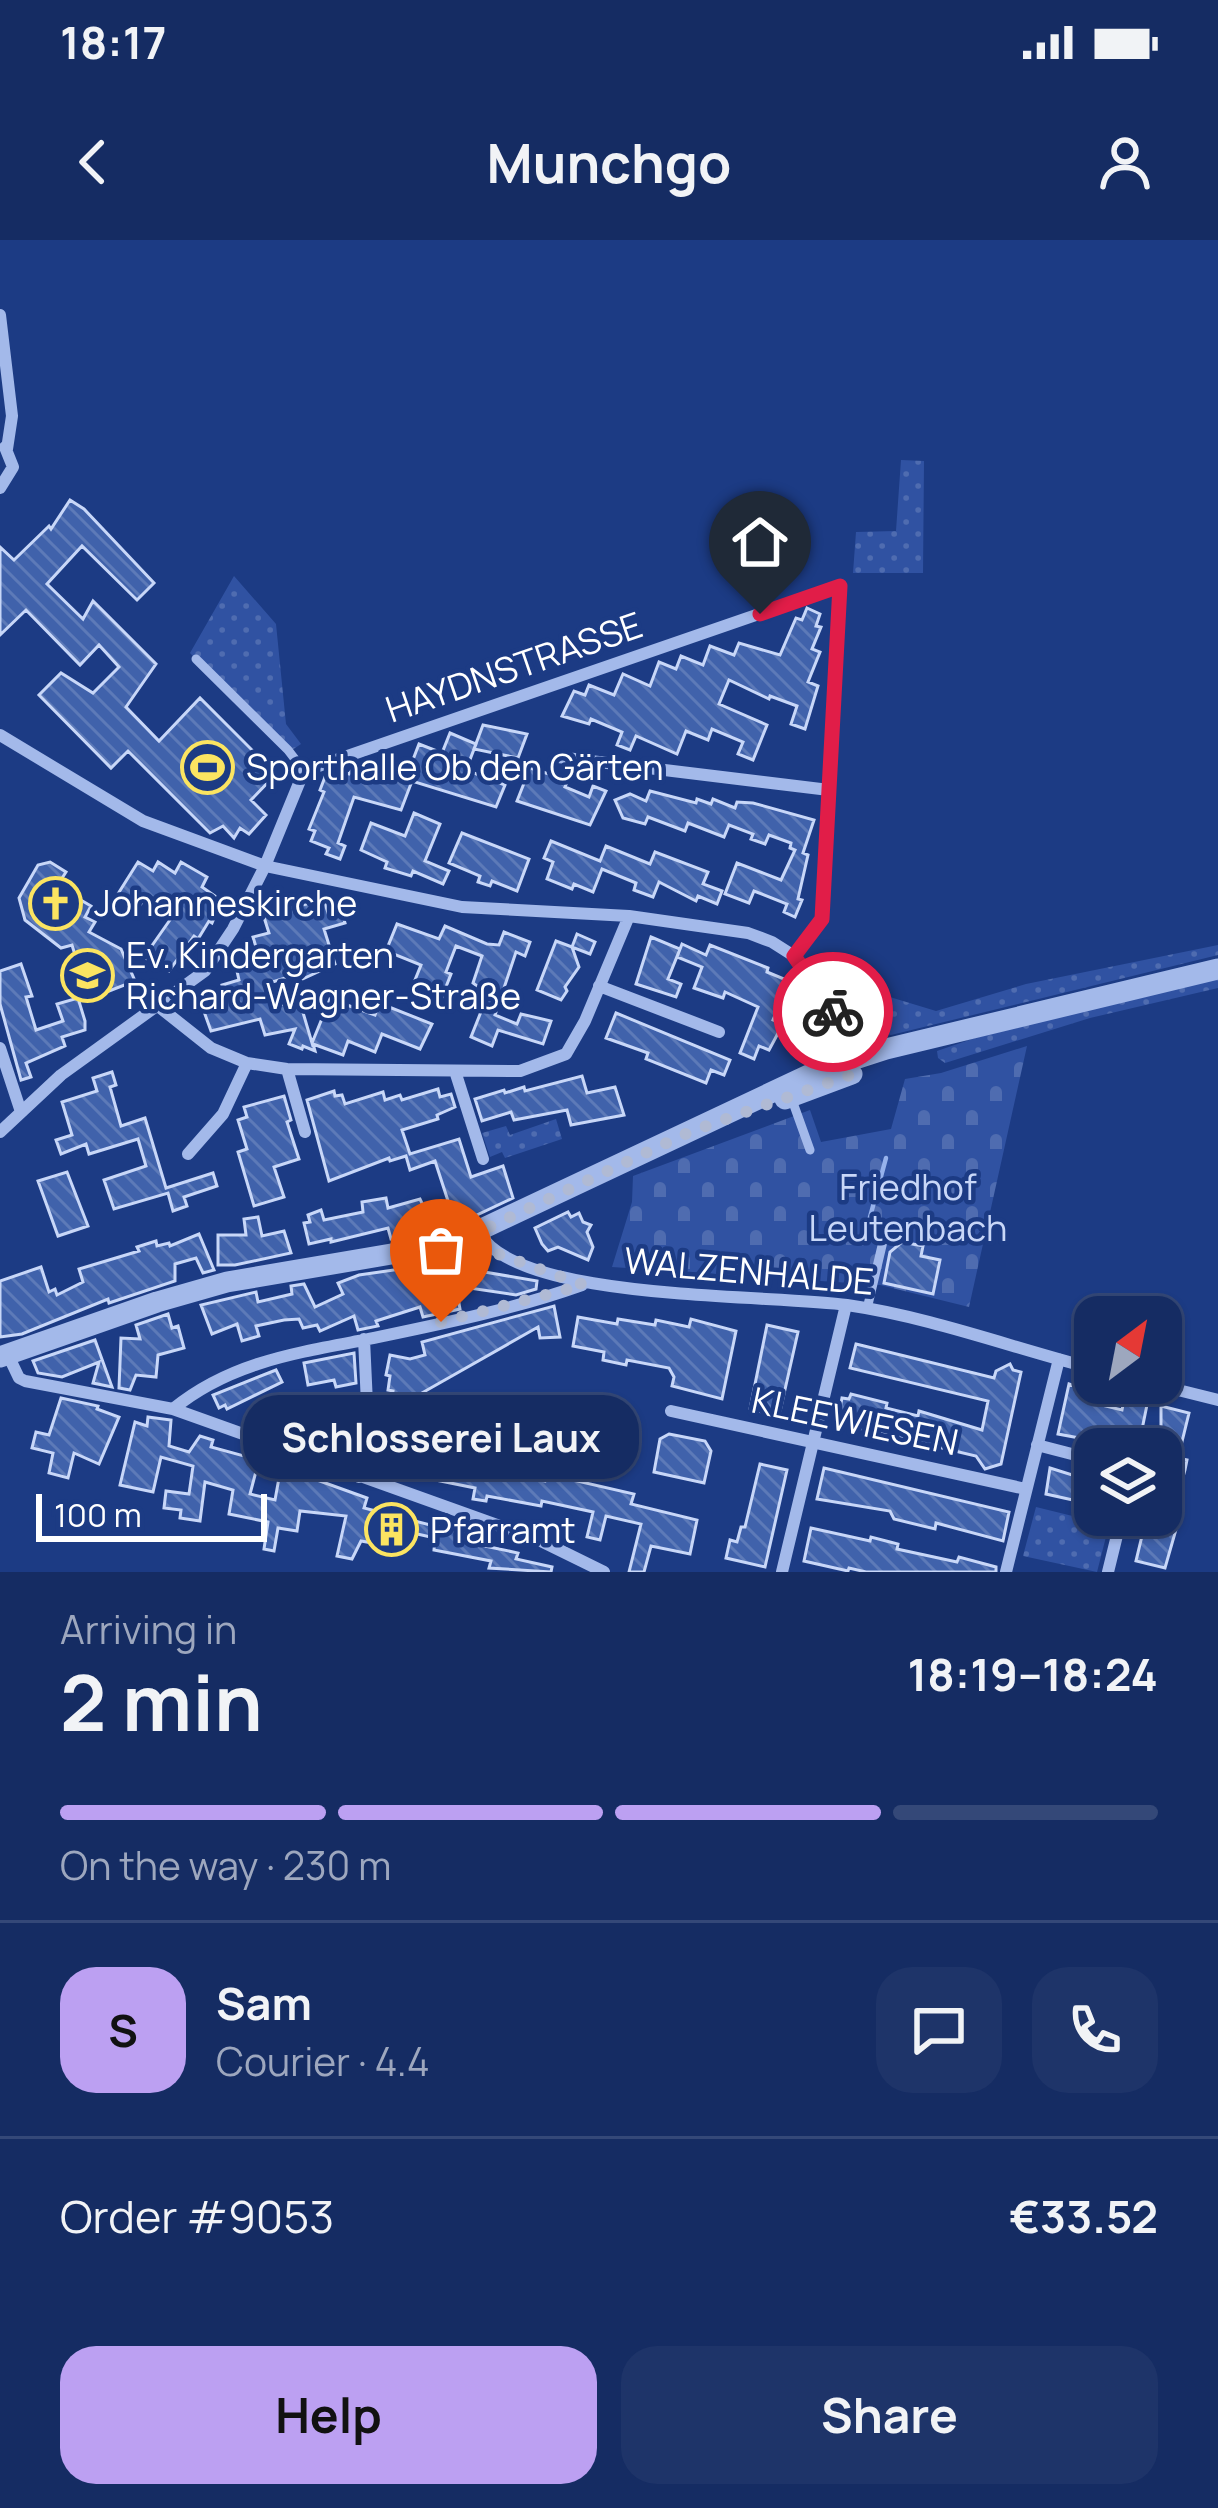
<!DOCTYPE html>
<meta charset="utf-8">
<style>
:root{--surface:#152c63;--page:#1e3469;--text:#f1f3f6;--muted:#9da7be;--line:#344878;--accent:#bca0f2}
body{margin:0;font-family:Manrope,sans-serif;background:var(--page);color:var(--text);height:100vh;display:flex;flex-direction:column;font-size:45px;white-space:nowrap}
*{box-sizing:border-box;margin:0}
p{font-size:39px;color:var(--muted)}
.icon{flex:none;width:66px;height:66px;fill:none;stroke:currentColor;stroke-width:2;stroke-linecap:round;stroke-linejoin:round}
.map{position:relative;height:1332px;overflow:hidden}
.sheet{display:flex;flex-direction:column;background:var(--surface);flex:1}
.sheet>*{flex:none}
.needle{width:78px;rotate:32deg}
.buttons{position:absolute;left:1074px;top:1056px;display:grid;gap:24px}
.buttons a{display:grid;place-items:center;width:108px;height:108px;border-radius:24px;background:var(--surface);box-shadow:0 3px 9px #0004,0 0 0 3px var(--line);font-size:60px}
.scale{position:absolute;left:36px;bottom:30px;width:231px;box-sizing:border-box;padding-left:12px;border:6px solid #fff;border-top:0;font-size:33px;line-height:42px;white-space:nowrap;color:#fff;-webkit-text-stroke:9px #1c3b84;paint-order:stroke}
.pin{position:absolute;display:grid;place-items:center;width:102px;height:102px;color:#fff;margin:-123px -51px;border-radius:50% 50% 50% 0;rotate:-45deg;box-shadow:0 0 12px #0007}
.pin .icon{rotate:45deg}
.courier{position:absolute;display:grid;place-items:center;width:120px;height:120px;margin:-60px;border:9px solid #e11d48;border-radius:50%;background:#fff;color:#222;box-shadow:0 3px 15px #0007}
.bubble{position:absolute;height:84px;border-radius:36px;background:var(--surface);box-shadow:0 3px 9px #0004,0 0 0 3px var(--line);font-size:39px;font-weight:700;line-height:84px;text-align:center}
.head em{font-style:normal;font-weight:700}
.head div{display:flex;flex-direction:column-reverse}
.head{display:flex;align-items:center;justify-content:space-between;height:204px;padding:0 60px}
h1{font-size:78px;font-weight:700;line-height:90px}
.bar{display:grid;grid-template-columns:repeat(4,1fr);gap:18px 12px;align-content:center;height:144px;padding:0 60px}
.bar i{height:15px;border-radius:9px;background:var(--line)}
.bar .on{background:var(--accent)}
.bar p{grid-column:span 4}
.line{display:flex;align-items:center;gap:30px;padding:0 60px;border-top:3px solid var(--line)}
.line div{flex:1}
.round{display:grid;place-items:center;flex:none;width:126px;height:126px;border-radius:36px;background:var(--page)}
.button{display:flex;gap:24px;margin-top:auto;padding:24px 60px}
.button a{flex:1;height:138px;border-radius:36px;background:var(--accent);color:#111;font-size:48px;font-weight:700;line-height:138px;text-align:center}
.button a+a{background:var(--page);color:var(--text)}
.status{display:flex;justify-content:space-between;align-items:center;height:84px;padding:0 60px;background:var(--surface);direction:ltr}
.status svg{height:33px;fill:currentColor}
header{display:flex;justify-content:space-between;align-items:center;height:156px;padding:0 60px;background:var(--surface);font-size:54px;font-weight:700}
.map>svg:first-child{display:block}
</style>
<div class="status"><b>18:17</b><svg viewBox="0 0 49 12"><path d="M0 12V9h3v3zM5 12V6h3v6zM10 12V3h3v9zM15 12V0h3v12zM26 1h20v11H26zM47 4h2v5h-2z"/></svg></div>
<header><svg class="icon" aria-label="back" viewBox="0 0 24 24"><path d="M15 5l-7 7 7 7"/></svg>Munchgo<svg class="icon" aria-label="person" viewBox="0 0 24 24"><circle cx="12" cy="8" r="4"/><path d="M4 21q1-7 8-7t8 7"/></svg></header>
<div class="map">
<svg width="1218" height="1332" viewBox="0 0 1218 1332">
<defs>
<pattern id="grass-dots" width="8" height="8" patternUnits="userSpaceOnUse" patternTransform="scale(3)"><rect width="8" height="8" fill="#3052a2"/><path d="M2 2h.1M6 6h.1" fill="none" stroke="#4f6cb0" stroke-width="1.8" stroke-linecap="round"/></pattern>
<pattern id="cemetery-stones" width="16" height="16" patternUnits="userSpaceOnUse" patternTransform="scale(3)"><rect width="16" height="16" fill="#3052a2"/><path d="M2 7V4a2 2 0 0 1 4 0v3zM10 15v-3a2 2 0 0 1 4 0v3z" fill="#4f6cb0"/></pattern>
<pattern id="building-back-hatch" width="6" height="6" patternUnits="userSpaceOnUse" patternTransform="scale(3)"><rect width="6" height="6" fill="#4062ab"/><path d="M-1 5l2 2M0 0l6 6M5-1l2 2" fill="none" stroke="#5d7ab8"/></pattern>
</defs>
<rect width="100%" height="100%" fill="#1c3b84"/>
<path fill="url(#grass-dots)" d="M901 220 924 221 923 333H853L856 292 896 291Z
M234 336 276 384 286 484 301 504 286 514 190 413Z
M1218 705V715L891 795 858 787 851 790 843 770 849 756 858 751H870L936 771 1026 744Z
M1218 737V748L1090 778 945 823 938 818 937 811 975 798Z
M556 879 562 899 505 918 502 912 490 917 482 893 506 886 510 895Z
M1036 1267 1109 1285 1097 1332 1023 1316Z"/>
<path fill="url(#cemetery-stones)" d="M1027 806 969 1067 880 1045 612 1027 632 962 633 936 810 870 821 902 891 889 905 839 941 833Z"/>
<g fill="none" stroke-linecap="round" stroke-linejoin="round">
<path stroke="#96b2ec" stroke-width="4.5" d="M863 1003 886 918"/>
</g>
<path fill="url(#building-back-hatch)" stroke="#c8d7f8" stroke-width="3" d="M70 260 84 269 154 343 137 360 82 306 47 344 83 379 93 361 156 424 126 467 159 501 200 458 276 534 251 560 266 575 249 594 240 588 234 598 223 586 210 593 128 511 111 528 39 455 61 433 93 453 119 427 99 405 80 425 26 370 0 395V307L14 320 49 286 51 289Z
M807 368 820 374 816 386 821 387 812 409 820 412 808 442 818 446 805 489 791 484 797 466 770 456 769 459 729 440 719 464 767 485 753 520 738 514 743 502 712 489 708 500 686 491 677 514 636 496 630 510 617 505 622 492 591 479 589 484 562 476 574 451 585 455 589 445 614 455 623 434 650 446 659 422 676 429 681 416 703 425 710 406 734 415 739 403 780 415 796 378 802 380Z
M483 485 527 494 518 518 474 509Z
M450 493 476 504 466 530 505 545 496 567 412 541 401 570 354 557 338 603 345 606 340 619 326 614 329 608 311 601 315 591 309 589 324 552 320 550 325 537 337 542 341 531 349 534 357 524 374 532 380 518 409 530 419 504 442 513Z
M530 528 568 540 565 547 589 557 593 546 606 551 590 585 517 561Z
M650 551 696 563 697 559 711 564 713 559 735 568 737 562 753 563 814 580 803 613 808 615 798 659 802 660 795 677 784 672 787 664 754 651 749 663 725 654 737 623 781 640 795 610 790 608 791 603 769 595 765 604 751 599 753 594 729 585 724 597 688 583 685 591 648 577 645 584 623 578 615 560 630 554 646 561Z
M414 573 440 584 425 621 449 631 443 644 413 631 411 636 385 628 387 622 361 610 371 583 405 596Z
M462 593 529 619 517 651 492 641 490 646 478 642 480 636 449 623Z
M551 601 600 621 606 606 650 624 655 612 708 632 703 644 722 651 717 664 698 656 696 661 659 642 653 657 634 650 636 643 602 629 593 652 574 644 572 649 547 639 553 622 544 618Z
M50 622 66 632 57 646 91 666 85 677 95 682 89 692 121 709 135 741 104 753 97 733 82 738 72 705 61 708 25 680 19 658 38 625Z
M138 622 153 631 158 622 175 633 181 622 207 637 202 647 215 656 217 671 212 683 209 681 198 699 194 696 169 731 144 717 172 677 144 659 137 670 116 657Z
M324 660 328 673 341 669 345 683 324 689 335 724 294 743 292 736 269 743 277 766 299 759 312 803 330 759 375 775 379 763 432 784 420 809 382 794 375 812 348 801 343 815 313 804 315 811 303 806 302 809 289 804 295 789 265 795 260 779 211 791 202 766 226 759 222 745 239 740 236 727 259 717 253 697 269 693 263 674Z
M397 684 439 699 445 686 487 704 499 705 504 692 530 702 525 716 516 712 495 775 517 784 521 774 551 781 543 804 498 790 492 806 471 797 488 754 473 743 482 716 456 706 446 732 451 734 442 757 413 745 421 725 386 711Z
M577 694 595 702 590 714 572 707 579 727 565 747 567 751 561 760 537 750 556 701 572 707Z
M651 697 680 709 668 739 681 744 676 757 636 744Z
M682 704 706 715 710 705 768 728 767 732 789 741 773 780 783 784 769 810 759 806 754 819 740 813 758 767 725 752 723 758 694 748 702 727 677 717Z
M21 724 32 756 26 757 36 790 63 781 57 764 78 758 85 781V790L62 797 65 806 26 823 31 837 21 840 0 764V731Z
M616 773 730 820 724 835 711 830 706 843 646 819 648 813 606 798Z
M112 832 116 845 110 847 121 886 145 878 166 948 213 933 217 946 184 957 187 966 173 971 168 953 114 969 104 940 146 926 138 899 89 914 86 904 61 914 56 900 72 895 62 862 97 851 93 838Z
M582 836 587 853 615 847 624 875 571 885 567 870 514 880 511 872 482 881 475 859 504 850 505 853 524 847 525 851Z
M438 849 440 857 451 854 455 867 437 875 438 879 402 890 410 914 459 899 471 937 503 926 513 958 445 990 391 999 388 988 331 1002V999L309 1004 304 983 310 982 308 975 321 970 324 980 363 972 362 962 386 958 388 968 420 959 428 976 450 967 435 921 410 930 406 916 390 921 389 918 329 941 307 860 334 851 335 856 342 855 345 864 383 852 385 860 400 855 402 860Z
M284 856 291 880 287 882 299 919 274 927 284 957 254 966 238 912 247 909 238 880 247 877 244 867Z
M67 932 88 986 58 996 38 941Z
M568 972 571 977 579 973 583 982 591 985 587 992 593 1007 588 1020 558 1007 548 1011 542 1004 535 988Z
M258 977 262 996 284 991 291 1013 235 1025H218V995H246L244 979Z
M199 994 214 1030 203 1033 196 1018 175 1024V1041L109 1063 108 1059 22 1094 0 1097V1041L41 1027 49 1052 55 1049 57 1055 83 1042 79 1029 139 1011 137 1007 156 1001 157 1006 169 1003 170 1006Z
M902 1002 923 1006 921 1016 940 1020 933 1054 884 1043 890 1012Z
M456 1021 473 1025V1030L537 1041 536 1049 516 1055 456 1046 460 1069 423 1077 420 1067 376 1081 378 1086 358 1090 354 1076 320 1091 317 1085 303 1088 299 1079 284 1080 256 1086 259 1096 242 1101 237 1084 212 1094 201 1065 256 1052 258 1062 292 1054 291 1046 304 1044 315 1067 343 1054 338 1043 359 1035Z
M554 1066 560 1097 540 1098 538 1087 406 1162 420 1165 412 1207 439 1212 440 1207 446 1208 452 1189 476 1194 474 1204 505 1211 500 1233 545 1241 547 1234 634 1254 631 1264 697 1280 690 1314 651 1306 644 1332H629L641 1284 606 1276 600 1300 587 1297 593 1272 542 1261 541 1266 487 1256 486 1261 473 1259 475 1248 401 1233 406 1208 385 1204 393 1151 388 1150 390 1136 386 1135 390 1115 410 1119 425 1115 422 1102Z
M168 1074 172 1088 178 1086 184 1108 158 1115 156 1137 136 1135 130 1150 119 1148 121 1098 140 1099 136 1085Z
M578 1077 617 1084 618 1079 655 1085 656 1080 689 1087 691 1079 736 1091 722 1159 672 1146 674 1137 669 1128 627 1120 626 1125 603 1120 604 1112 573 1106Z
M767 1085 798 1092 779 1176 750 1169Z
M95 1100 112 1147 93 1143 99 1122 62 1137 38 1133 33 1121Z
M856 1104 994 1138 996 1131 1010 1124 1013 1130 1021 1132 1001 1224 985 1229 976 1216 837 1183 842 1158 849 1159 851 1154 887 1163 886 1168 918 1176 919 1171 982 1190 988 1161 850 1128Z
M354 1113 356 1143 336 1147 334 1140 308 1145 304 1123Z
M276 1130 282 1142 227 1169 225 1165 219 1168 213 1155Z
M1069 1144 1099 1155 1097 1164 1122 1170 1125 1155 1148 1160 1138 1209 1058 1194Z
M61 1158 98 1166 97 1169 119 1177 99 1224 74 1213 68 1238 49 1233 53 1213 32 1208 36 1192 49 1195Z
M1161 1166 1189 1173 1178 1218 1187 1220 1185 1230 1183 1237 1174 1235 1173 1241 1161 1238Z
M333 1167 353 1168 351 1212 320 1209 315 1180 332 1184Z
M148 1177 171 1180 169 1206 189 1212 200 1196 213 1200 211 1207 259 1220 250 1254 275 1260 281 1227 367 1258 364 1268 481 1298 480 1305 518 1313 516 1319 552 1327 551 1332 489 1328 491 1321 434 1310 435 1298 404 1291 400 1308 361 1301 352 1319 337 1316 346 1276 300 1271 297 1291 278 1288 274 1311 264 1309 268 1282 229 1274 233 1250 205 1242 200 1281 180 1278 181 1270 164 1268 166 1251 189 1254 193 1226 161 1217 153 1252 120 1245 135 1182 147 1186Z
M669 1194 705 1201 711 1211 704 1243 654 1232 660 1199Z
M760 1224 787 1230 765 1327 726 1318 730 1300 737 1302 741 1287H745Z
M824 1228 1009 1272 1003 1301 936 1283 935 1289 894 1279 890 1271 817 1259Z
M1050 1228 1095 1242V1265L1046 1254Z
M1161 1266 1176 1270 1174 1280 1177 1286 1165 1328 1136 1321 1147 1275H1161Z
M811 1288 870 1301 871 1297 890 1302 898 1304 897 1309 957 1322 959 1317 996 1327V1332H866L849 1328 848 1331 804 1321Z"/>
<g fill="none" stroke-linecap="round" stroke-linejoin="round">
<path stroke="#a3b9ea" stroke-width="9" d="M196 419 288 510 304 531
M791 857 810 910
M867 1069 885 993"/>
<path stroke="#a3b9ea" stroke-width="12" d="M0 75 12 176 7 209
M0 248 13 227 5 207
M0 495 143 581 265 626 462 667 629 676 748 693 772 702 794 716 843 787 855 820
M558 517 829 550
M599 746 719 792
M827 765 828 805 835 827
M158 766 211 808 247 823 287 829 520 831 566 814 585 781 629 676
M0 808 20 869
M287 829 305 892
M455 831 483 919
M0 892 61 835 205 731 233 689 265 626 304 531 840 346 822 679 794 716
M188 914 223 874 247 823
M479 992C515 1062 771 1054 847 1065 930 1077 1013 1108 1095 1129
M8 1115 19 1138 25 1141 173 1169 539 1300 604 1332
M1150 1143 1218 1160
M173 1169C229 1123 295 1113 364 1100 436 1085 512 1070 582 1045
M671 1171 1026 1249
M1037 1205 1095 1220
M359 1237 367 1164 364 1099
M782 1332 846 1065
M1006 1332 1059 1119
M1108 1332 1122 1275"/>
<path stroke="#a3b9ea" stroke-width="21" d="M785 859 852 834
M0 1117 157 1062 227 1042 450 1004 815 832 886 809 1218 729"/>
</g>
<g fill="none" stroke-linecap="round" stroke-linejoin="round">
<path stroke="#b0bad4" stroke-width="12" stroke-dasharray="0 21.6" d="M441 1082 584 1045 498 1014 479 992 692 891 859 832 848 800 833 772"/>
<path stroke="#e11d48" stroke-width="15" d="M760 374 840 346 822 679 794 716 833 772"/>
</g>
<defs>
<symbol id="stadium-ring" viewBox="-11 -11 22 22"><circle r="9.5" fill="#1c3b84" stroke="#fbe461" stroke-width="1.5"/><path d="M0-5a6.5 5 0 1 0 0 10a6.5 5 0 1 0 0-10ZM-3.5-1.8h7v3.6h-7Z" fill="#fbe461"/></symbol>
<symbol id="church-ring" viewBox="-11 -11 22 22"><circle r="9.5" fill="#1c3b84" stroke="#fbe461" stroke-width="1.5"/><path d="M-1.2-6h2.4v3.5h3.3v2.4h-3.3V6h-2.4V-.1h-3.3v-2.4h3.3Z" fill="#fbe461"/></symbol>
<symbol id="school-ring" viewBox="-11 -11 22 22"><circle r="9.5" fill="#1c3b84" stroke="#fbe461" stroke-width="1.5"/><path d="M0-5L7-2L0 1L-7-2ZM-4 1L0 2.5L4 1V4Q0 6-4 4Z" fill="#fbe461"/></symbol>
<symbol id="building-ring" viewBox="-11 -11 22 22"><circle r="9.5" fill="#1c3b84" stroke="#fbe461" stroke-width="1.5"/><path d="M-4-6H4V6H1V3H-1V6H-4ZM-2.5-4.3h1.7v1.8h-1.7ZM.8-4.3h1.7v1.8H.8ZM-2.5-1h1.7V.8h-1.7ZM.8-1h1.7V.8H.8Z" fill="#fbe461"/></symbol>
</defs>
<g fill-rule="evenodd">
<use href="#stadium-ring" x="178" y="498" width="59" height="59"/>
<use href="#church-ring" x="26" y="634" width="59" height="59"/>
<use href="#school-ring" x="58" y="706" width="59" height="59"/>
<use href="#building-ring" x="362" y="1260" width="59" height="59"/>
</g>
<g text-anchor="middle" stroke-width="9" stroke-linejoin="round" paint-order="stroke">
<g font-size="36" fill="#fff" stroke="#1c3b84">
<text transform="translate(514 427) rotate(-19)" y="13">HAYDNSTRASSE</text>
<text transform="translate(749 1031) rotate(5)" y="13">WALZENHALDE</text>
<text transform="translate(855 1181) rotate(12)" y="13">KLEEWIESEN</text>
</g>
<g font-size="36" fill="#fff" stroke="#1c3b84" text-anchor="start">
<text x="246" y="540">Sporthalle Ob den Gärten</text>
<text x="94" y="676">Johanneskirche</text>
<text x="126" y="728">Ev. Kindergarten<tspan x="126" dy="41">Richard-Wagner-Straße</tspan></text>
<text x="430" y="1303">Pfarramt</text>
</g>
<g font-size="36" fill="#c8d7f8" stroke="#1c3b84">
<text x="908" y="960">Friedhof<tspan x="908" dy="41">Leutenbach</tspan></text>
</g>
</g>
</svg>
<div class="buttons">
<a><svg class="needle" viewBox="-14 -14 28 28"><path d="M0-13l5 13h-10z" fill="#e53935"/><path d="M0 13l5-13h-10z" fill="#9da7be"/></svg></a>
<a><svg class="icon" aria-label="layers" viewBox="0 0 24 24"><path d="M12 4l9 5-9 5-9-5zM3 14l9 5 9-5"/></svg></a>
</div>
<div class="scale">100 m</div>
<div class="pin" style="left:441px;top:1082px;background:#ea580c"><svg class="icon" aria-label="bag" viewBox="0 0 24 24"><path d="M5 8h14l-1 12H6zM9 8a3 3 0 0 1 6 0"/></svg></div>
<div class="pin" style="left:760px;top:374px;background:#1f2937"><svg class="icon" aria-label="home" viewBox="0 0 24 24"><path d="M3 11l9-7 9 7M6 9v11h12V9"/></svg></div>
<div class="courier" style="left:833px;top:772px"><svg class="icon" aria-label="bike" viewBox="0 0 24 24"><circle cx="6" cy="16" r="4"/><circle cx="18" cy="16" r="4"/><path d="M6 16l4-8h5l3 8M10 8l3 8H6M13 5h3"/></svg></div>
<div class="bubble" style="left:243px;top:1155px;width:396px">Schlosserei Laux</div>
</div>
<section class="sheet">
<div class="head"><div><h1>2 min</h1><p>Arriving in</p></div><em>18:19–18:24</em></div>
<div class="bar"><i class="on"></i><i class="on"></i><i class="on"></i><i></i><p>On the way · 230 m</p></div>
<div class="line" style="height:216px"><b class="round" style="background:var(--accent);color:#111">S</b><div><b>Sam</b><p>Courier · 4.4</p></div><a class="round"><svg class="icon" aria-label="chat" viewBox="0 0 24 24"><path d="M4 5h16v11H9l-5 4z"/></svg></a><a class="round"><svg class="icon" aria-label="phone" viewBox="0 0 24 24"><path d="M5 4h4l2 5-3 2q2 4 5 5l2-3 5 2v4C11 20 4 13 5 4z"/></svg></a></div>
<div class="line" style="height:156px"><div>Order #9053</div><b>€33.52</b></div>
<div class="button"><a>Help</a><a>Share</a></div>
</section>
